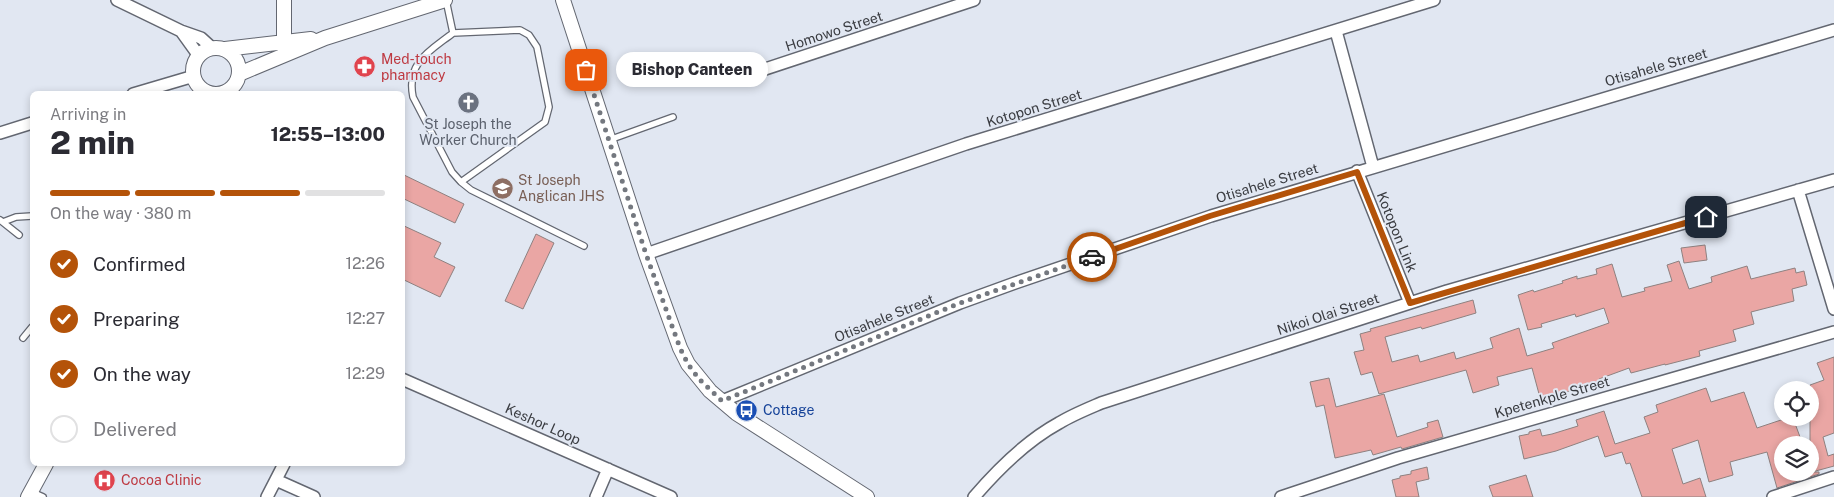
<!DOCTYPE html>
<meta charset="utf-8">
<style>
:root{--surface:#fff;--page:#f7f7f7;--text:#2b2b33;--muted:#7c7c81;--line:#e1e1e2;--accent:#b45309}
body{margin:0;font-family:"Public Sans",sans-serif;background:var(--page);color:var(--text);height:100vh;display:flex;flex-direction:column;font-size:19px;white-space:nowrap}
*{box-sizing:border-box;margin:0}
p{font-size:16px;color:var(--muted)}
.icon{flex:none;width:28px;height:28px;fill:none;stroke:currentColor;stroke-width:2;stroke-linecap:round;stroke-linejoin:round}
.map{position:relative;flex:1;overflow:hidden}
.side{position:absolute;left:30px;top:91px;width:375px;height:375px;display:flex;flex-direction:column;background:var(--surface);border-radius:8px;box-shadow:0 2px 8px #0003}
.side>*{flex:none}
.fabs{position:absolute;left:1774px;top:381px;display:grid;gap:10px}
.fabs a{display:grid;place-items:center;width:45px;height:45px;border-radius:50%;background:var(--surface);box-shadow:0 2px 8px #0003;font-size:25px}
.pin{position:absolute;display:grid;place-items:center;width:42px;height:42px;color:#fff;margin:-21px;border-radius:10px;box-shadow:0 2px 8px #0006}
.courier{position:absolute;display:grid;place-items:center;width:50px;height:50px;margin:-25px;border:4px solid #b45309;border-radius:50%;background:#fff;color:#222;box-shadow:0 1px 6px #0007}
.bubble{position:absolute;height:35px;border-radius:18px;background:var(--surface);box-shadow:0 2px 8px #0003;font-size:16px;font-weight:800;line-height:35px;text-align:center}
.overview em{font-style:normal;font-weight:800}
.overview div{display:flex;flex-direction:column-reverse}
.overview{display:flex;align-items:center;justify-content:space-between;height:85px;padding:0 20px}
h1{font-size:32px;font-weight:800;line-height:38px}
.bar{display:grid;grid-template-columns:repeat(4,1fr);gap:8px 5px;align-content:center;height:60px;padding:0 20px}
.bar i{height:6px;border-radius:4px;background:var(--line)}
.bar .on{background:var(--accent)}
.bar p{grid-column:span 4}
ol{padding:0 20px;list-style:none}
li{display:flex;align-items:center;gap:15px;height:55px}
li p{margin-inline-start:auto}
li .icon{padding:5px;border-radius:50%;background:var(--accent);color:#fff;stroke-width:4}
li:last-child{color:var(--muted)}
li i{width:28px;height:28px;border:2px solid var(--line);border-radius:50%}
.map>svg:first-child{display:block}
</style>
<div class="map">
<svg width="1834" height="497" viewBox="0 0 1834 497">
<rect width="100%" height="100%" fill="#e1e7f2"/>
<path fill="#eaa6a4" stroke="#8e8180" d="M402 174 464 204 455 223 402 198Z
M402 225 441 243 434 257 455 267 440 297 402 279Z
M536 234 554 243 523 309 505 301Z
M1705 245 1707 260 1684 263 1681 248Z
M1679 261 1689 289 1712 282 1711 277 1747 266 1751 279 1795 268 1796 273 1804 271 1807 285 1792 289 1794 301 1751 312 1754 324 1733 330 1736 341 1699 351 1700 356 1665 365V364L1631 373 1629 368 1599 379 1600 383 1558 394 1560 400 1542 405 1532 368 1497 377 1499 385 1473 393 1466 370 1379 394 1372 372 1361 375 1354 352 1364 350 1360 334 1371 331 1370 329 1473 300 1476 313 1422 329 1421 327 1385 337 1392 362 1418 355 1420 362 1454 352 1456 359 1493 348 1490 338 1519 328 1527 356 1554 348 1552 343 1609 323 1604 308 1576 317 1575 314 1541 324 1542 327 1528 330 1518 295 1533 290 1534 292 1563 283 1562 281 1577 276V279L1597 274 1596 269 1612 264 1622 297 1645 291 1644 288 1672 281 1667 265Z
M1834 357V433L1823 437 1828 456 1834 454V466L1812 472H1819V474L1777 488 1767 452 1730 462 1733 475 1709 482 1698 440 1672 449 1683 484 1700 478 1706 497H1642L1630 463 1626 464 1622 452 1605 457 1598 436 1556 451 1524 459 1519 436 1529 434V432L1540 429 1542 436 1552 434 1578 426 1576 420 1604 411 1615 444 1650 433 1644 417 1658 412 1656 405 1706 388 1711 402 1744 392 1757 428 1787 418H1793L1803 445H1782V472H1810V385L1824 380 1817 363Z
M1329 378 1336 407 1384 394 1397 437 1428 427 1427 423 1438 420 1443 437 1402 449 1401 447 1373 455 1371 450 1335 458 1324 405 1316 407 1310 382Z
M1427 467 1429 479 1416 482 1419 497H1396L1392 480 1400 478V476L1411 474V471Z
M1526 475 1533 497H1493L1489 486Z"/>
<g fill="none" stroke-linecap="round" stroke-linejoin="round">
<defs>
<path id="service" d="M446 0 453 33C430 51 406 62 413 97L452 172 461 182 471 190 584 246
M453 33 520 30 529 35 537 47 549 107 545 122 461 182
M609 140 673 117
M0 220 19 235
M3 222 16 217 32 216
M23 338 32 327
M32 492 43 497"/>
<path id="minor" d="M117 0 181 31 201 38 212 48
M181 31 199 56
M1336 31 1373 167
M759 71 974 0
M133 94 194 76
M0 133 32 123
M1357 171 1410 303
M1798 190 1834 309
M646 254 966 144 1434 0
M402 379 671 497
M722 401 960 303 1015 283 1211 216 1834 30
M276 480 314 497
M267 497 284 464
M596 497 608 469
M974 497C998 469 1026 441 1059 423 1072 415 1087 409 1101 403L1447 291 1834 180
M1281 497 1398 458 1834 332
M1773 497 1834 477"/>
<path id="tertiary" d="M284 0V42
M563 0 646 254 680 348 688 364 710 391 736 413 867 497
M193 71a23 23 0 1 1 46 0a23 23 0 1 1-46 0Z
M225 49 311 39
M239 74 325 38 445 0
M28 497 46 464"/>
</defs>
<use href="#service" stroke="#636771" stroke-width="8"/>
<use href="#minor" stroke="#636771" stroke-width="14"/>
<use href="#tertiary" stroke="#636771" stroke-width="16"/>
<use href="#service" stroke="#fff" stroke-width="5.5"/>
<use href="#minor" stroke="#fff" stroke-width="11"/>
<use href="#tertiary" stroke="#fff" stroke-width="14"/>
</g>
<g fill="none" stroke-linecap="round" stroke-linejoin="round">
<path stroke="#74787f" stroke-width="5" stroke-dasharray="0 9" d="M586 70 646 254 680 348 688 364 699 379 722 401 960 303 1092 257"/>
<path stroke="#b45309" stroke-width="6" d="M1092 257 1210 216 1357 172 1410 303 1706 217"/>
</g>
<defs>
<symbol id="pharmacy-disc" viewBox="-11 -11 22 22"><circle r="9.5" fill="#e0444e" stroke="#e1e7f2"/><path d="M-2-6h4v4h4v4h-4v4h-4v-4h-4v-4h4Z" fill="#fff"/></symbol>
<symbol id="church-disc" viewBox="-11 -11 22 22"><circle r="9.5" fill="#6b7280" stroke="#e1e7f2"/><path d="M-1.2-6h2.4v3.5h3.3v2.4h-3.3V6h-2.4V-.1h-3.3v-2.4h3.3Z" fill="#fff"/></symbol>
<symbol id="school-disc" viewBox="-11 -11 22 22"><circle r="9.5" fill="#8d6e63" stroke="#e1e7f2"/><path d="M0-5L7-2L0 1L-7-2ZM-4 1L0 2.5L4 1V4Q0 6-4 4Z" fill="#fff"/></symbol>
<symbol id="bus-disc" viewBox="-11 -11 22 22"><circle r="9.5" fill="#1a4fb4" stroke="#e1e7f2"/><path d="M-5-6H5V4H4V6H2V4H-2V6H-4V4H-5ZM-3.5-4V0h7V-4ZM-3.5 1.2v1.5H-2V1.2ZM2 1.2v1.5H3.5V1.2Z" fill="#fff"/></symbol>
<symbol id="hospital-disc" viewBox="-11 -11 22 22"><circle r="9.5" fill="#e0444e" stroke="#e1e7f2"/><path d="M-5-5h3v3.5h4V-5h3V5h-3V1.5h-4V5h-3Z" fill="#fff"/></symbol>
</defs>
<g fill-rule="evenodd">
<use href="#pharmacy-disc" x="352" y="54" width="25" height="25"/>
<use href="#church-disc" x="456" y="90" width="25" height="25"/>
<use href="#school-disc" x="490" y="176" width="25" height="25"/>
<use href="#bus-disc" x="734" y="398" width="25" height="25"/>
<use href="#hospital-disc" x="92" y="468" width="25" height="25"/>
</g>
<g text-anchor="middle" stroke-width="4" stroke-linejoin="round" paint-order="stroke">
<g font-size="14" fill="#3a3c41" stroke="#e1e7f2">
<text transform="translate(834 31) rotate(-18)" y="5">Homowo Street</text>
<text transform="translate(1656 67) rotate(-16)" y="5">Otisahele Street</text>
<text transform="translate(1034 108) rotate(-17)" y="5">Kotopon Street</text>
<text transform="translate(1267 183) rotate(-17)" y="5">Otisahele Street</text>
<text transform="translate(1397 232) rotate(68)" y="5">Kotopon Link</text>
<text transform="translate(1328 314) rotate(-18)" y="5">Nikoi Olai Street</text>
<text transform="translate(884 318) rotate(-22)" y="5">Otisahele Street</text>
<text transform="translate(1552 397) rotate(-16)" y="5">Kpetenkple Street</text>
<text transform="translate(543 424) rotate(24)" y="5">Keshor Loop</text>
</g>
<g font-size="14" fill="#be3a42" stroke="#e1e7f2" text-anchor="start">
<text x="381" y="64">Med-touch<tspan x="381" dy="16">pharmacy</tspan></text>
<text x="121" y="485">Cocoa Clinic</text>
</g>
<g font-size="14" fill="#5b616d" stroke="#e1e7f2">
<text x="468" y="129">St Joseph the<tspan x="468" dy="16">Worker Church</tspan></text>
</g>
<g font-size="14" fill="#785e54" stroke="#e1e7f2" text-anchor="start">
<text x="518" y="185">St Joseph<tspan x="518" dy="16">Anglican JHS</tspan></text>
</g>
<g font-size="14" fill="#164399" stroke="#e1e7f2" text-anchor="start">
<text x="763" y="415">Cottage</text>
</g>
</g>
</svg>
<div class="fabs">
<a><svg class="icon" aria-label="locate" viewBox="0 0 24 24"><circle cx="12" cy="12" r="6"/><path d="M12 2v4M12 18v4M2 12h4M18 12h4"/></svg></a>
<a><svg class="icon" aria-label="layers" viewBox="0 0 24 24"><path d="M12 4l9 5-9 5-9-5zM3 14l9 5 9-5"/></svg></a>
</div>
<div class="pin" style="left:586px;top:70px;background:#ea580c"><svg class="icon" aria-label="bag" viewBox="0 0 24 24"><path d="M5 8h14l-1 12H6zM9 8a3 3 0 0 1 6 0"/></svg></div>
<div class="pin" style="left:1706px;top:217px;background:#1f2937"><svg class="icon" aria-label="home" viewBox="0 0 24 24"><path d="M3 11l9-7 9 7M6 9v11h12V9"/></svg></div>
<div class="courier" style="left:1092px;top:257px"><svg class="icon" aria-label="car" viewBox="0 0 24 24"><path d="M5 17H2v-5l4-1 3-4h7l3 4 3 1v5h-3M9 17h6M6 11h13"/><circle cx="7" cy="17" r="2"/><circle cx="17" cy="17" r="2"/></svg></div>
<div class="bubble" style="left:616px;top:52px;width:152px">Bishop Canteen</div>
<section class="side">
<div class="overview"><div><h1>2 min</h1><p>Arriving in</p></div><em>12:55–13:00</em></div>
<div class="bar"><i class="on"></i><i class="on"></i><i class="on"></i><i></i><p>On the way · 380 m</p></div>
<ol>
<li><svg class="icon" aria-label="check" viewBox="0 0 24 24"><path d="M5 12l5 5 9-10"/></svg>Confirmed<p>12:26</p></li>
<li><svg class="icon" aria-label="check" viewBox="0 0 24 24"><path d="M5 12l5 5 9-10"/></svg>Preparing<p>12:27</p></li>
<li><svg class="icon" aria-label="check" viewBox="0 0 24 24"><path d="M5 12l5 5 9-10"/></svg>On the way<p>12:29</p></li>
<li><i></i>Delivered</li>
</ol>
</section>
</div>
